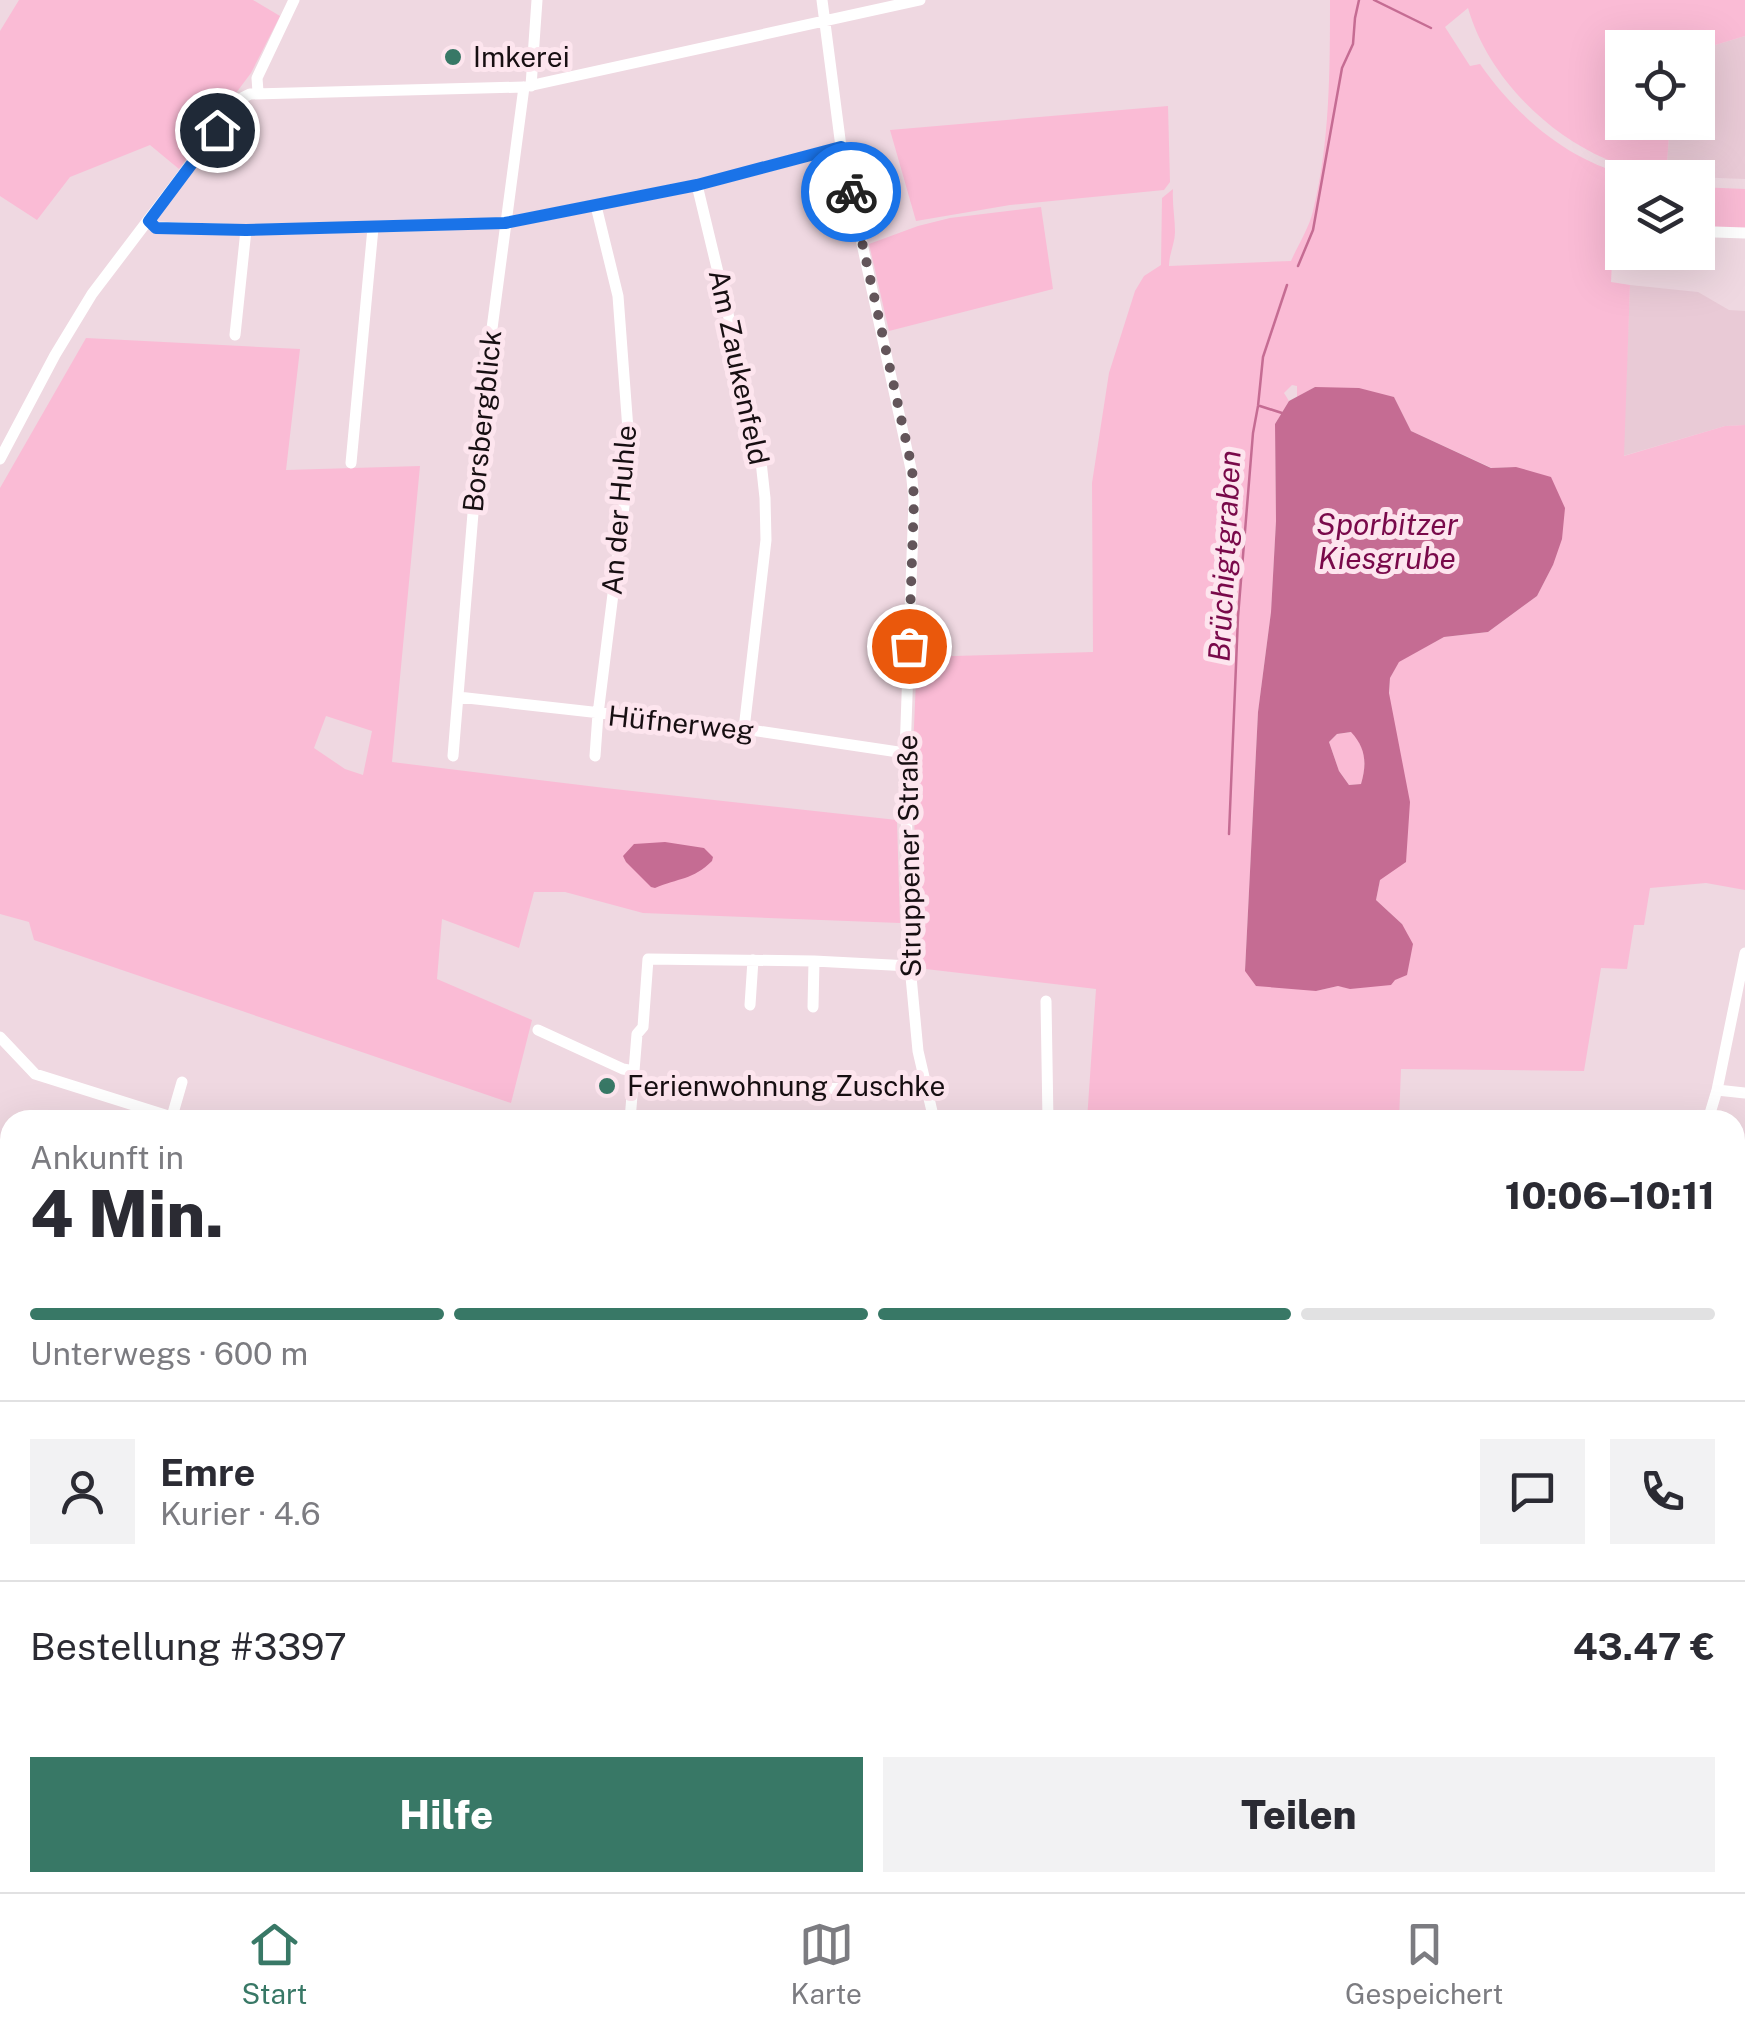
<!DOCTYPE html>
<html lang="de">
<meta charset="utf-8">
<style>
:root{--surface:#fff;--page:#f2f2f3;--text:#2b2b33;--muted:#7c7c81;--line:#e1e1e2;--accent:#387866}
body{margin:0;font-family:"Public Sans",sans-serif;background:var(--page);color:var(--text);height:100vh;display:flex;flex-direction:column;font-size:38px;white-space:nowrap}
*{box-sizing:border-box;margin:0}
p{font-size:32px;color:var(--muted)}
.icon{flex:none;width:55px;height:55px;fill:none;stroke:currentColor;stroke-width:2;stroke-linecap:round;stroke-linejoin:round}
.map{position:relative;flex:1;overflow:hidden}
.details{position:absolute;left:0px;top:1110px;width:1745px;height:782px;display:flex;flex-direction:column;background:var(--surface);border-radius:30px 30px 0 0;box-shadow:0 10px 40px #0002}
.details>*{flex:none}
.buttons{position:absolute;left:1605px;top:30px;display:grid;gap:20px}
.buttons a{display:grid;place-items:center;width:110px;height:110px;border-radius:0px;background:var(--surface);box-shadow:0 10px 40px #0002;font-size:50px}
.pin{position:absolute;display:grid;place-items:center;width:85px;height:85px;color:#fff;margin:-42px;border:5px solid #fff;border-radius:50%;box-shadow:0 2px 10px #0007}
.courier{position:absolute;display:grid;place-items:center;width:100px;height:100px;margin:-50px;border:8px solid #1a73e8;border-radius:50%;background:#fff;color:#222;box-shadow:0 2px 12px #0007}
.summary em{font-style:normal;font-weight:800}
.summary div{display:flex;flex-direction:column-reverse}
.summary{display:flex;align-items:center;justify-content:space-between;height:170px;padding:0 30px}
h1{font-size:65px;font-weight:800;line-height:75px}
.bar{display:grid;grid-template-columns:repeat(4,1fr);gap:15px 10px;align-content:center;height:120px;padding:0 30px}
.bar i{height:12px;border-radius:8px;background:var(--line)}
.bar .current{background:var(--accent)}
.bar p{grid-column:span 4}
.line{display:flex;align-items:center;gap:25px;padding:0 30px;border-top:2px solid var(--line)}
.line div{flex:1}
.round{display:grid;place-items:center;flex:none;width:105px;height:105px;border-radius:0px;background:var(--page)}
.action{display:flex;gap:20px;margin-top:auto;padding:20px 30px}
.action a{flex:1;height:115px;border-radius:0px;background:var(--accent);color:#fff;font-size:40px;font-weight:800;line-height:115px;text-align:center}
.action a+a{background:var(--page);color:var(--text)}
.menu{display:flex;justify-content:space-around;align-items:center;height:140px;border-top:2px solid var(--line);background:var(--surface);font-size:28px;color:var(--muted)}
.menu a{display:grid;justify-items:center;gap:5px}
.menu .current{color:var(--accent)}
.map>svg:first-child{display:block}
</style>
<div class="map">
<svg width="1745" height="1892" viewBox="0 0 1745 1892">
<rect width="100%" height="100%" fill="#efd8e1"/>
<path fill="#e9cad6" d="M1745 36V179L1666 176 1670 123 1698 122V91L1709 92 1712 46Z
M1630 285 1698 292 1729 310 1745 311V425L1725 426 1623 456Z"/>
<path fill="#fabbd5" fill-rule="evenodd" d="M19 0H253L280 16 251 73 179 169 150 145 70 177 37 220 0 196V31Z
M1330 0H1745V36L1712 46 1709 92 1698 91V48H1622V122L1670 123 1666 176C1646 171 1625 167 1606 159 1544 132 1487 74 1468 8L1445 27 1470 66 1480 64C1518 118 1570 163 1636 177L1622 178V223L1614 224 1611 282 1630 285 1624 456 1725 426 1745 425V890L1706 883 1650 888 1644 925H1634L1627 969 1601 968 1584 1071 1401 1069 1399 1120H1087L1096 989 917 968 913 750 917 657 1093 652 1092 483 1109 373 1135 291 1144 276 1161 265 1162 198 1173 189C1172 204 1175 218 1175 232 1175 243 1169 254 1169 266L1291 261C1298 245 1309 228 1313 211 1330 142 1330 70 1330 0ZM1292 385 1297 386V397L1315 387 1394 397 1411 431 1492 468 1516 467 1553 565 1537 596 1488 632 1444 637 1398 662 1390 678 1380 880 1376 900 1402 924 1350 988 1338 986 1316 991 1245 971 1258 712 1271 612 1276 521 1275 424 1289 401 1284 393Z
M1168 106 1170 182 1164 190 1010 205 916 221 890 130Z
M1698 187 1745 189V230L1698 228Z
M1041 207 1053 289 889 331 869 244 918 226 950 218Z
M86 338 300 349 286 470 420 466 392 762 605 788 897 820 900 923 643 913 565 892H534L519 948 442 919 437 979 532 1020 511 1103 34 940 29 922 0 914V488ZM326 716 372 731 363 775 345 769 314 748Z
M1352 732C1366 749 1367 763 1361 784L1349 785 1339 771 1329 742 1337 734Z
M429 1883H624L618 1892H440Z"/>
<path fill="#c56c93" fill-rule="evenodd" d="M1315 387 1359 388 1394 397 1411 431 1491 468 1516 467 1551 477 1565 508 1562 539 1553 565 1537 596 1488 632 1444 637 1399 662 1390 678 1389 693 1410 802 1406 862 1380 880 1376 900 1402 924 1413 944 1407 975 1395 980 1391 985 1350 989 1338 986 1316 991 1256 986 1245 971 1258 712 1271 612 1276 521 1275 424 1289 401ZM1351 732C1366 748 1367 764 1361 784L1349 785 1339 771 1329 742 1337 734Z
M665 842 704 848 713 857 712 861C693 880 678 878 655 888L651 887 626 862 623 856 634 844Z"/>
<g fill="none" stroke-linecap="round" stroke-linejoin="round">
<path stroke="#c56c93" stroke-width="2.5" d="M1374 0 1431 28
M1298 266 1313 230 1342 68 1353 44 1355 18 1359 0
M1260 406 1282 413
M1229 834 1238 617 1253 433 1258 406 1263 357 1287 285
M1251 1882 1256 1892
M1007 1892 1015 1882"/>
<path stroke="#fff" stroke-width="11" d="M822 0 841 147 911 469 914 500 905 753 910 966 918 1051 934 1120
M531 86 537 0
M258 92 257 78 294 0
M697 185 759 443 765 498 766 540 744 729
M149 221 156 227 246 230 505 223 697 185 841 147
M1715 232 1745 233
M235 335 246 230
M0 459 55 355 92 294 240 99 250 94 524 87 920 0
M351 463 373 228
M458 697 744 729 905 753
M453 756 482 404 524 87
M595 756 598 714 627 482 629 443 618 296 596 206
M1046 1001 1048 1120
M750 1005 753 960
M813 1007 814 961
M538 1030 623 1069 634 1071
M0 1037 35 1074 181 1120
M634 1085 865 1089
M1717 1090 1745 1093
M171 1120 182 1082
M630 1120 637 1034 643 1027 648 959 814 961 910 966
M1708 1120 1717 1090 1745 953
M0 1325 10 1326
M1735 1425 1745 1426
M0 1660 10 1661
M0 1768 1 1760
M0 1844 10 1847
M419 1882 429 1892
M1349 1882 1398 1892
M61 1886 62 1882
M152 1892 156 1882
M324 1892 331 1882
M741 1892 747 1882
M1312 1892 1316 1882"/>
</g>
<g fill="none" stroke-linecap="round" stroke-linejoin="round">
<path stroke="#63555a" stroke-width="10" stroke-dasharray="0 18" d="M851 192 912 468 914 500 909 646"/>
<path stroke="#1a73e8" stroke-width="12" d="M217 130 149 221 156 228 246 230 505 223 697 185 841 147 851 192"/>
</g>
<g fill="#387866" stroke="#fde5ee" stroke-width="4">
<circle cx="453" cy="57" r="10"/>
<circle cx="607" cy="1086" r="10"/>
</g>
<g text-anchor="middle" stroke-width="10" stroke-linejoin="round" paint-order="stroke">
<g font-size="28" fill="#170f12" stroke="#fde5ee" text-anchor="start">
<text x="473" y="67">Imkerei</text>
<text x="627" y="1096">Ferienwohnung Zuschke</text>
</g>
<g font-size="28" fill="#170f12" stroke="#fde5ee">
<text transform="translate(739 367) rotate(78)" y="10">Am Zaukenfeld</text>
<text transform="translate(482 421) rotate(-84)" y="10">Borsbergblick</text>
<text transform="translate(619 510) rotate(-85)" y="10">An der Huhle</text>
<text transform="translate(681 723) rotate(6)" y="10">Hüfnerweg</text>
<text transform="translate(909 856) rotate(-91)" y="10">Struppener Straße</text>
</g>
<g font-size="30" font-style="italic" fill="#79094a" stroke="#fde5ee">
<text x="1387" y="535">Sporbitzer<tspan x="1387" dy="34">Kiesgrube</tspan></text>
<text transform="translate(1225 556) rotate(-87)" y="10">Brüchigtgraben</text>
</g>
</g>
</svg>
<div class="buttons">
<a><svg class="icon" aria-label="locate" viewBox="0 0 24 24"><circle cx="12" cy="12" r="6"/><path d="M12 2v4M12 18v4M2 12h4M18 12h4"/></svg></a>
<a><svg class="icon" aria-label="layers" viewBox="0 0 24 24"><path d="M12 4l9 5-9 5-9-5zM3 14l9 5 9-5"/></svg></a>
</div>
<div class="pin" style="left:909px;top:646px;background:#ea580c"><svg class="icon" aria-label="bag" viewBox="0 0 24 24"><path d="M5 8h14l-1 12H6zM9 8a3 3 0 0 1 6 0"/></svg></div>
<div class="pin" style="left:217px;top:130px;background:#1f2937"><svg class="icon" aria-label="home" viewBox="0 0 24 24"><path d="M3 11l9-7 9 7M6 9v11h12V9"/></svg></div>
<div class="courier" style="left:851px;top:192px"><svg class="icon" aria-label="bike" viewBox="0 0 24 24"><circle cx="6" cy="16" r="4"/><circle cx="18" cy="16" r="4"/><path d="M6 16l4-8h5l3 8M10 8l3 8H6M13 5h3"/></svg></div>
<section class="details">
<div class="summary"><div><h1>4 Min.</h1><p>Ankunft in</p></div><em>10:06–10:11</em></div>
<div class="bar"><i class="current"></i><i class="current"></i><i class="current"></i><i></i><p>Unterwegs · 600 m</p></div>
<div class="line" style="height:180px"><a class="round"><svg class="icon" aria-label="person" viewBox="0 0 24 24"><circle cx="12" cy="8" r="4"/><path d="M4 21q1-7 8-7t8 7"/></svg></a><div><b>Emre</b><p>Kurier · 4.6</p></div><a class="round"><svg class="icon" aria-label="chat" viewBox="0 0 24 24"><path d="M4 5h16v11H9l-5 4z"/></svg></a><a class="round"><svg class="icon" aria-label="phone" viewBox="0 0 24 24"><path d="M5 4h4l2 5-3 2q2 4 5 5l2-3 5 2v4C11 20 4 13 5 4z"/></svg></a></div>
<div class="line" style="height:130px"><div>Bestellung #3397</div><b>43.47 €</b></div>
<div class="action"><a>Hilfe</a><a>Teilen</a></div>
</section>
</div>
<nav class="menu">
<a class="current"><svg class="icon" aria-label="home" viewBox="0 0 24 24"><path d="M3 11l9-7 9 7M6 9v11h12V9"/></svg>Start</a>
<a><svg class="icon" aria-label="map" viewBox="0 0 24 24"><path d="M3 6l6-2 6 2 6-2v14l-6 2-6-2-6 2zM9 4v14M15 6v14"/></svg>Karte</a>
<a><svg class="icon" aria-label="saved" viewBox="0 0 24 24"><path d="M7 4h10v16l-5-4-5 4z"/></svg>Gespeichert</a>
</nav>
